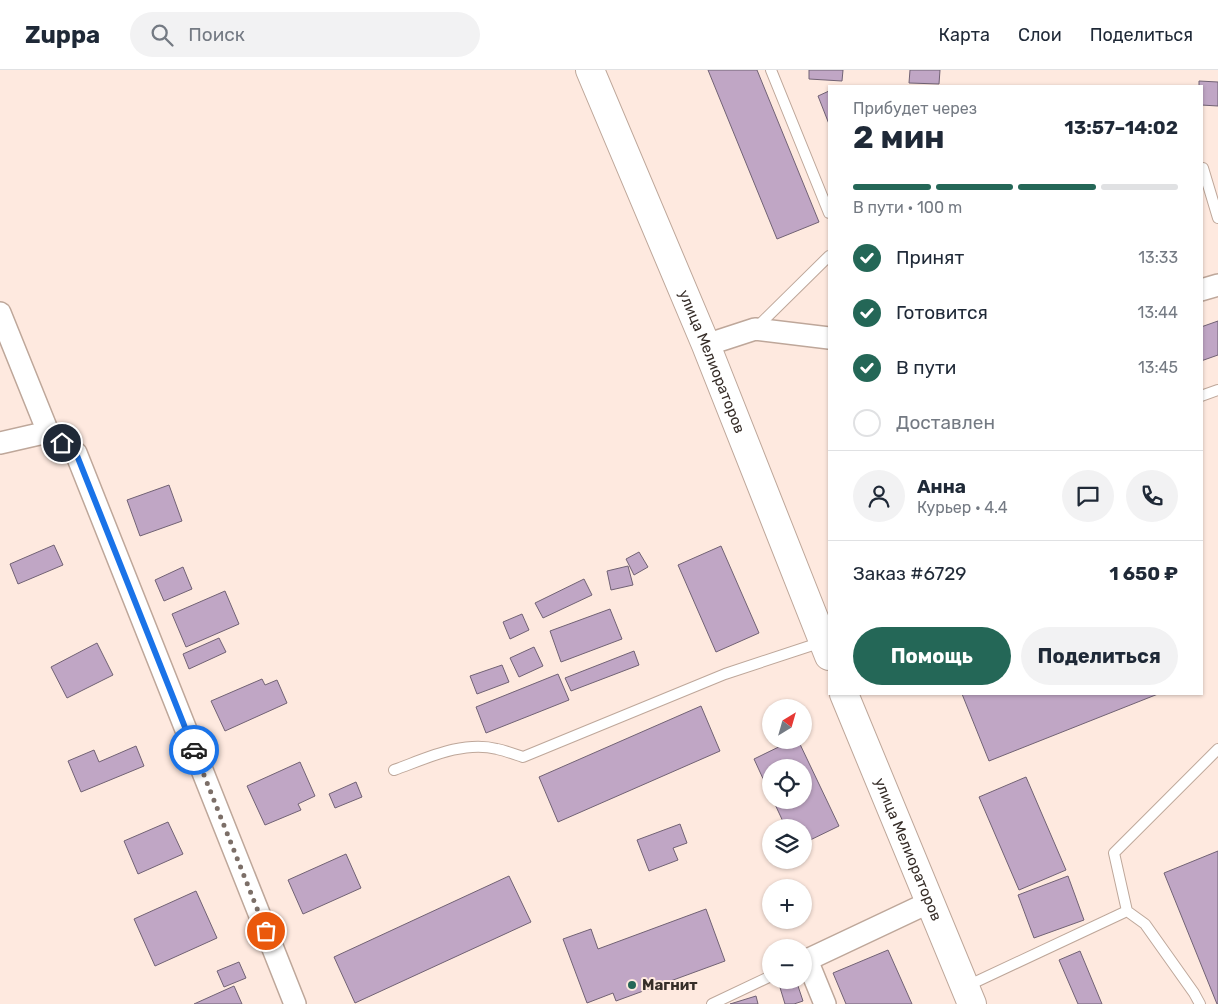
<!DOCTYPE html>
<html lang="ru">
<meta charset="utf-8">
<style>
:root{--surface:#fff;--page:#f2f2f3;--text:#1f2937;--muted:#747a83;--line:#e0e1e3;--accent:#246757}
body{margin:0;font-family:Rubik,sans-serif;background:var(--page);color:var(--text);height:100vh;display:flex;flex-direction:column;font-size:19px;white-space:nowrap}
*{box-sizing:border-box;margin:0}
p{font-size:16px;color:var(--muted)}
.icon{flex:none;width:28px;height:28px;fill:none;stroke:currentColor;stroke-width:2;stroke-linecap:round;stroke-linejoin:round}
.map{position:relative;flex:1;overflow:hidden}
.details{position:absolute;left:828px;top:15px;width:375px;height:610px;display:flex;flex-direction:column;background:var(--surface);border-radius:0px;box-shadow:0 1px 4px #0004}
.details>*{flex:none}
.needle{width:32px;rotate:37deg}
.buttons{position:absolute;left:762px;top:629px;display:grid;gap:10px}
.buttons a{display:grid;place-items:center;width:50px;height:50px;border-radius:50%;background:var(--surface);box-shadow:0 1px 4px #0004;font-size:25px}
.pin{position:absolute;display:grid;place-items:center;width:42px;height:42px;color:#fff;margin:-21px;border:2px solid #fff;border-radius:50%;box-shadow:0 1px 5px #0007}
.courier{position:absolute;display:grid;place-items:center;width:50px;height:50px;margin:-25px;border:4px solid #1a73e8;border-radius:50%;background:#fff;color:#222;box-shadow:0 1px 6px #0007}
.headline em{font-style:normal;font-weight:700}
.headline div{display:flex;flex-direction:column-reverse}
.headline{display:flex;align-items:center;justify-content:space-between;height:85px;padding:0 25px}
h1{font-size:32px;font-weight:700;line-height:38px}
.bar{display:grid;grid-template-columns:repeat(4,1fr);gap:8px 5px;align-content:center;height:60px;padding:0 25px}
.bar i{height:6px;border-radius:4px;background:var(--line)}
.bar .selected{background:var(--accent)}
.bar p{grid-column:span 4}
.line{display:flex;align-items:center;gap:12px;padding:0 25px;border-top:1px solid var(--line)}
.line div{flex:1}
.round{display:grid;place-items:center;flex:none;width:52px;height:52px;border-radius:26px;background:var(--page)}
ol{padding:0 25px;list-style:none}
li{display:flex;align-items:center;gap:15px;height:55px}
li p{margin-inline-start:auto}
li .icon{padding:5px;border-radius:50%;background:var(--accent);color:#fff;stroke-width:4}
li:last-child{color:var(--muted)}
li i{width:28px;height:28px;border:2px solid var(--line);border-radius:50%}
.button{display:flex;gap:10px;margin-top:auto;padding:10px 25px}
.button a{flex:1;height:58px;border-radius:30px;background:var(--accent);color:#fff;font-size:20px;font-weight:700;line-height:58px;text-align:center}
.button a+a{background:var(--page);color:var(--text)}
header{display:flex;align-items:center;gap:30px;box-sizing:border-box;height:70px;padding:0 25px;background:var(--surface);border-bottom:1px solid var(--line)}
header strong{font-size:24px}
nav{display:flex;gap:28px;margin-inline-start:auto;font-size:18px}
.search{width:350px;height:45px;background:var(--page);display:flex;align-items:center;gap:12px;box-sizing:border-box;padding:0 18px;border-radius:28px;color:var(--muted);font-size:19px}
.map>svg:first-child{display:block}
</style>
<header>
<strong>Zuppa</strong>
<div class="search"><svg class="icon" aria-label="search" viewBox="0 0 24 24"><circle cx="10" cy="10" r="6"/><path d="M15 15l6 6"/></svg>Поиск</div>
<nav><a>Карта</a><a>Слои</a><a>Поделиться</a></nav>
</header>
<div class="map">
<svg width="1218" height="934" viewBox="0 0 1218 934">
<rect width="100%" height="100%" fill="#fee9df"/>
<path fill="#c0a6c5" stroke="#716274" d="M708 0H757L819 152 777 169Z
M809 0H843L842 11 809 9Z
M910 0H940L939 14 909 13Z
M1199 11 1218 12V36L1201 35V16H1199Z
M829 21V54L818 26Z
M1218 251V285L1201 291V257Z
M169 415 182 451 140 466 127 430Z
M54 475 63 495 18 514 10 494Z
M721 476 759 563 716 582 678 495Z
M639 482 648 497 634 505 626 489Z
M628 496 633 515 611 520 607 501Z
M183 497 192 519 164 531 155 510Z
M584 509 592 525 543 548 535 533Z
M225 521 239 554 186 577 172 544Z
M610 539 622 569 561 592 550 561Z
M522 544 529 560 510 569 503 552Z
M219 568 226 582 189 599 183 584Z
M97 573 113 605 67 628 51 597Z
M534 577 543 596 519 607 510 588Z
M634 581 639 595 571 621 565 608Z
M502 595 509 612 477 624 470 606Z
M558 604 569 630 486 663 476 637Z
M262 609 265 615 277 610 287 633 225 661 211 631Z
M962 624H1158L989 691Z
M701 636 720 681 558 752 539 707Z
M793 670H798L839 756 804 773V758H786L773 730H804V698H771V726L754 689Z
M136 676 144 696 81 722 68 691 94 680 99 692Z
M300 692 315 726 298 734 301 740 265 755 247 716Z
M1026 707 1066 800 1019 820 979 727Z
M356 712 362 727 335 738 329 724Z
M168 752 183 784 138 804 124 771Z
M680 754 687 773 673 778 678 790 649 801 637 770Z
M1218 781V934H1217L1164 803Z
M346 784 361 818 303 844 288 810Z
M509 806 531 852 355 933 334 887Z
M1068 806 1084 850 1034 868 1018 825Z
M196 821 217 868 155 896 134 849Z
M706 839 725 891 616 931 613 923 587 933 563 869 591 859 598 879Z
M888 880 912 934H846L833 903Z
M1080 881 1102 934H1078L1059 890Z
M239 892 246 908 224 917 217 901Z
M781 910H796L803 931 794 934H785L778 911Z
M234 916 242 934H194Z
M756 926 758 934H730Z"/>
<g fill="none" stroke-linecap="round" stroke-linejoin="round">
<defs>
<path id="lane" d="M771 0 829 143
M1203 98 1218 148
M755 259 829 186
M1201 326 1218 320
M394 700C425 689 463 670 497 679 506 681 514 684 523 687L725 604 822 572
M1127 841 1145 854 1194 923 1200 934
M967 916 1127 841 1114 783 1218 679
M712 934 771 906"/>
<path id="street" d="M1201 220 1218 215
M0 243 48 362
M706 275 755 259 829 268
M0 373 48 362 76 383 295 934
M825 934 807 890 930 832"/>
<g id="secondary">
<path id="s1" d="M590 0 706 275 829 586"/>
<path id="s2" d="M844 624 972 934"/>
</g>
</defs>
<use href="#lane" stroke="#bea79a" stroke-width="12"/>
<use href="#street" stroke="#bea79a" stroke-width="24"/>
<use href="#secondary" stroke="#bea79a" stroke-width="30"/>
<use href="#lane" stroke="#fff" stroke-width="10"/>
<use href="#street" stroke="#fff" stroke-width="21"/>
<use href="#secondary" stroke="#fff" stroke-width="28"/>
</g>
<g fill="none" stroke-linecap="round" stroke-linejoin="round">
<path stroke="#7c6f68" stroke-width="5" stroke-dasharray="0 9" d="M194 680 266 861"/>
<path stroke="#1a73e8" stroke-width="6" d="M62 373 76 383 194 680"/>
</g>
<circle fill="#246757" stroke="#fee9df" stroke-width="2" cx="632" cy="915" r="5"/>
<g text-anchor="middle" stroke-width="4" stroke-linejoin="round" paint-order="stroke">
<g font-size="15" fill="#362d28" stroke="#fee9df">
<text dy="5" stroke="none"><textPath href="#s1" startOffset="316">улица Мелиораторов</textPath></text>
<text dy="5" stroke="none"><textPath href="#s2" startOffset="168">улица Мелиораторов</textPath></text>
</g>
<g font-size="15" font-weight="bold" fill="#362d28" stroke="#fee9df" text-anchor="start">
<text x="642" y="920">Магнит</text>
</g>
</g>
</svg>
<div class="buttons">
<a><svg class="needle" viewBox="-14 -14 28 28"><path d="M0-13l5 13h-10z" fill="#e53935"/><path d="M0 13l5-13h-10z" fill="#747a83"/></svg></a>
<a><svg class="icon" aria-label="locate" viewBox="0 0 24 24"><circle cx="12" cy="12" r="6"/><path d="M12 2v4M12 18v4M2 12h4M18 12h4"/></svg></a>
<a><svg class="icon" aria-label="layers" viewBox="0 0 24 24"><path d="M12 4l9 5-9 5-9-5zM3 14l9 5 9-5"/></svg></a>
<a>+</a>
<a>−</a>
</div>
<div class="pin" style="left:266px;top:861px;background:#ea580c"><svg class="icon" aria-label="bag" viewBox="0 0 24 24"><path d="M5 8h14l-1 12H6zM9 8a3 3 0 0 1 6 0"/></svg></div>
<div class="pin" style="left:62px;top:373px;background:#1f2937"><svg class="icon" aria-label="home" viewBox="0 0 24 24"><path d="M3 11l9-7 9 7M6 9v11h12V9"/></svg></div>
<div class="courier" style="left:194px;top:680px"><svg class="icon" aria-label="car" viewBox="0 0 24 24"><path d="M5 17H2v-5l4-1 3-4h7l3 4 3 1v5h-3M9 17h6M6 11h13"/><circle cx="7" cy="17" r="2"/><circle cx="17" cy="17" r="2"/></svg></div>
<section class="details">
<div class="headline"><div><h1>2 мин</h1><p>Прибудет через</p></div><em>13:57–14:02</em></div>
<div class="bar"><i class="selected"></i><i class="selected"></i><i class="selected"></i><i></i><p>В пути · 100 m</p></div>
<ol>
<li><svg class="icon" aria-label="check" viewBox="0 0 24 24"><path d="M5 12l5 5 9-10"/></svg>Принят<p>13:33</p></li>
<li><svg class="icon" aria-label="check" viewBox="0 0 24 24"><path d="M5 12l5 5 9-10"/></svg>Готовится<p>13:44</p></li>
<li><svg class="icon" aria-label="check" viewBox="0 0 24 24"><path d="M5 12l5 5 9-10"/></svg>В пути<p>13:45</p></li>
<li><i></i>Доставлен</li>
</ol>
<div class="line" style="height:90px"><a class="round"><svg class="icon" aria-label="person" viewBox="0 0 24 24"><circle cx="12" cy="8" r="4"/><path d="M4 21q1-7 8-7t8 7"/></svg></a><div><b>Анна</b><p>Курьер · 4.4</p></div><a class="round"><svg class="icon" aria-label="chat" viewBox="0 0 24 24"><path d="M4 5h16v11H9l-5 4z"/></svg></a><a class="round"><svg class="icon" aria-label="phone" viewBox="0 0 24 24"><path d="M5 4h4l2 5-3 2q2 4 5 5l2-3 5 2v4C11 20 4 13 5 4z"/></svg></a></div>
<div class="line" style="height:65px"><div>Заказ #6729</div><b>1 650 ₽</b></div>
<div class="button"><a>Помощь</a><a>Поделиться</a></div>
</section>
</div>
